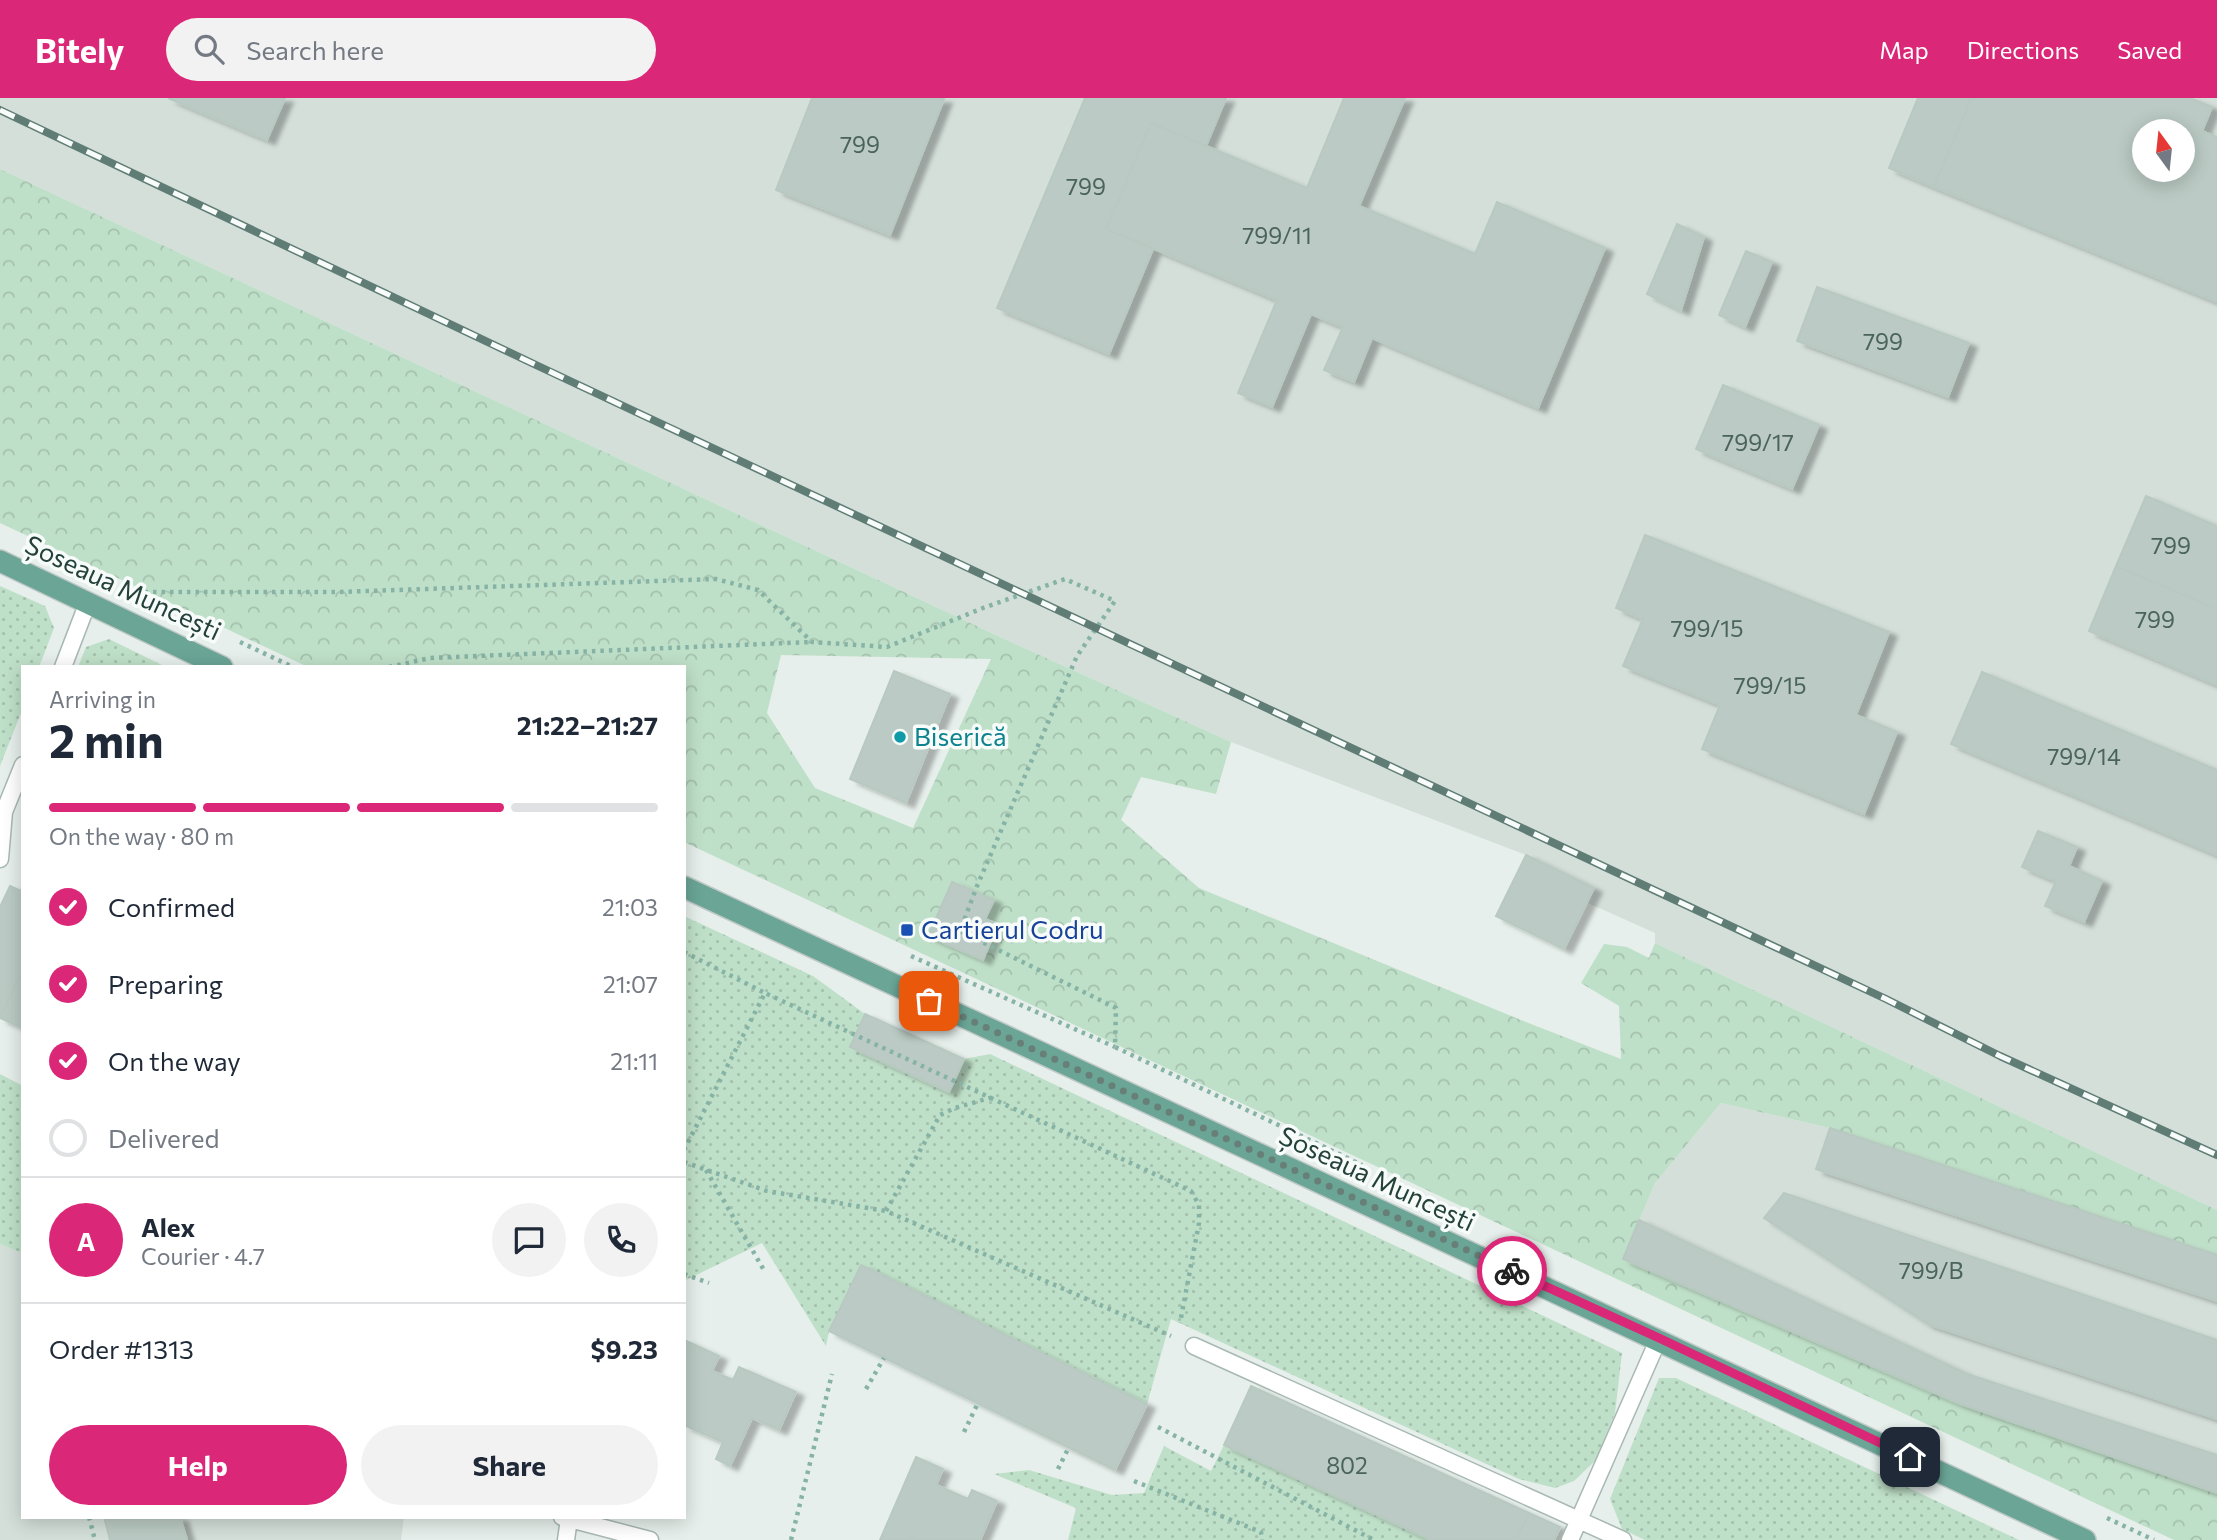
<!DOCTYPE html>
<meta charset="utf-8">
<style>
:root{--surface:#fff;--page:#f2f2f3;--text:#1f2937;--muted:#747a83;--line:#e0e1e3;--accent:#db2777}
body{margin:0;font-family:Commissioner,sans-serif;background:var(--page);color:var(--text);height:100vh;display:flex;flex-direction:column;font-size:26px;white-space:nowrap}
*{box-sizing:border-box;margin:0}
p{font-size:23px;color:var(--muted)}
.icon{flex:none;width:38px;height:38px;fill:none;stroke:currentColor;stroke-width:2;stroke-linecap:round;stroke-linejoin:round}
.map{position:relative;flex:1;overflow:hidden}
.side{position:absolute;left:21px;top:567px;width:665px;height:854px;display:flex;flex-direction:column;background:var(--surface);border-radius:0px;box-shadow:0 4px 18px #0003}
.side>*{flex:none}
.needle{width:46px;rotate:345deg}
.fabs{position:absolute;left:2132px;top:21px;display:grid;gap:14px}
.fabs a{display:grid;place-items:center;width:63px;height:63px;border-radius:50%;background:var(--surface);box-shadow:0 4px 18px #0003;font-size:35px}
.pin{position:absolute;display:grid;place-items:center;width:60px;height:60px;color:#fff;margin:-30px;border-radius:14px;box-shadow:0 4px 10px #0006}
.courier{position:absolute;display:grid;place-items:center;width:70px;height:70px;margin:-35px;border:5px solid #db2777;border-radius:50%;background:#fff;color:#222;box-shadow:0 2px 9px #0007}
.overview em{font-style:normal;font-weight:700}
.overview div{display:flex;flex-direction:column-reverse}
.overview{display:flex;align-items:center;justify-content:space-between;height:119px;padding:0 28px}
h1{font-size:46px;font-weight:700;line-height:52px}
.bar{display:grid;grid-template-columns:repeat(4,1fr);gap:10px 7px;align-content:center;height:84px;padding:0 28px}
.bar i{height:9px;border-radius:5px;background:var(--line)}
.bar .on{background:var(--accent)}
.bar p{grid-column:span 4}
.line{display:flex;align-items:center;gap:18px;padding:0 28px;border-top:2px solid var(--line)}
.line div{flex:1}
.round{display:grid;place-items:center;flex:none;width:74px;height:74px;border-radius:37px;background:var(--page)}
ol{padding:0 28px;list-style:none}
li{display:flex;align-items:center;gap:21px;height:77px}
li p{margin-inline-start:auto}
li .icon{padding:7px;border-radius:50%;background:var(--accent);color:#fff;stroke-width:4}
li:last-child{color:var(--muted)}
li i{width:38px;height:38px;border:4px solid var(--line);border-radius:50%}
.action{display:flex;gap:14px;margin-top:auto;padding:14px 28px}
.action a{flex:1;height:80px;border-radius:42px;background:var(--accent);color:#fff;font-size:28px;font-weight:700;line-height:80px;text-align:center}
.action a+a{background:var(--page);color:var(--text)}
header{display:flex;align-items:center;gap:42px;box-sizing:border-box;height:98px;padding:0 35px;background:var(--accent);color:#fff}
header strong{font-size:33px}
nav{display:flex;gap:38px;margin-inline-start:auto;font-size:24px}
.search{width:490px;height:63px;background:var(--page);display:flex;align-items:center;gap:18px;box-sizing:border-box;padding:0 24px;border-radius:38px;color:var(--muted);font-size:26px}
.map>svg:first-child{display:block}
</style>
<header>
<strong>Bitely</strong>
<div class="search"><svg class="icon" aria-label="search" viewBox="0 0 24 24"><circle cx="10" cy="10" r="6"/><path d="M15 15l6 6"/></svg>Search here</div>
<nav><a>Map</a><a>Directions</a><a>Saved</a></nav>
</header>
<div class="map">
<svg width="2217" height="1442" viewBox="0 0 2217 1442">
<defs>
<pattern id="forest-crowns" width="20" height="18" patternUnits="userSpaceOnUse" patternTransform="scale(1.75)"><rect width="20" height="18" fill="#bfe0c8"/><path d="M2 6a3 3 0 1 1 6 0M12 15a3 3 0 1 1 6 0" fill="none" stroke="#a4c1ad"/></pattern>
<pattern id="garden-dots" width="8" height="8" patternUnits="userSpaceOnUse" patternTransform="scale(1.75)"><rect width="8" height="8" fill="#bfe0c8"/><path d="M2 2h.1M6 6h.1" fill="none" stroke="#a4c1ad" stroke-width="1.8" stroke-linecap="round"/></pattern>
<filter id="shadow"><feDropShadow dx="8" dy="4.5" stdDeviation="2" flood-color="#0004"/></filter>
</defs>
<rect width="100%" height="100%" fill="#e6efeb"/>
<path fill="#d4dfda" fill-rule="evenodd" d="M0 0H2217V1112L1655 845V835L1588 805 1594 790 1526 757 1231 644 1013 545 0 71ZM2144 33H2182V72H2144Z
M1721 1005 1830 1030 2217 1157V1395L1958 1305 1623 1161 1655 1085Z
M0 1146 23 1153V1419H404L401 1442H0Z"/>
<path fill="url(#forest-crowns)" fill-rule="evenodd" d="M0 71 1013 545 1231 644 1216 696 1141 679 1121 722 1199 790 1521 922 1621 961 1619 908 1581 885 1604 846 1627 849 1649 860 1655 845 2217 1112V1157L1830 1030 1721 1005 1655 1085 1623 1161 1958 1305 2217 1395V1442H2174L684 744V569H308L0 425ZM781 557 991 561 913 730 815 690 767 615Z"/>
<path fill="url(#garden-dots)" d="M0 488 45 508 54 530 39 569H23V610L0 668Z
M109 541 166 569H78L86 549Z
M684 818 813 878 865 916 850 949 948 994 964 961 990 956 1622 1255 1615 1315 1596 1362 1574 1383 1555 1390 1519 1381 1171 1221 1147 1306 862 1167 829 1233 826 1248 762 1145 684 1183Z
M0 976 23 988V1153L20 1154 0 1146Z
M1659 1280H1676L2019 1442H1645L1622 1431 1610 1401Z
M1224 1347 1431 1442H1068L1076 1410 994 1376 1029 1372 1112 1397 1144 1395 1164 1348 1211 1373Z"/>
<path fill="#bbcac4" stroke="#b8c9c2" stroke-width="2" fill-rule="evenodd" filter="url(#shadow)" d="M168 0H285L267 42Z
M812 0 944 1 890 137 776 92Z
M1085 0H1226L1206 48 1151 25 1106 131 1153 151 1109 256 997 210Z
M1344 0H1405L1359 108 1475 156 1497 104 1605 150 1538 310 1372 240 1354 284 1324 272 1343 229 1311 216 1272 309 1238 295 1277 202 1106 131 1151 25 1307 90Z
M1918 0H1971L1934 89 1889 70Z
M1971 0H2190L2212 9 2202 33 2217 39V204L1934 89ZM2144 33H2182V72H2144Z
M1677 126 1704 139 1681 212 1647 196Z
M1746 153 1772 164 1745 229 1719 217Z
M1817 189 1969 245 1948 299 1797 243Z
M1723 287 1819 327 1792 391 1696 351Z
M2146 398 2217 428V511L2116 468Z
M1645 437 1889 534 1856 617 1897 634 1864 716 1702 651 1720 607 1623 568 1643 521 1616 510Z
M2116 468 2217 511V587L2089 533Z
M894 573 950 596 906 705 850 681Z
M1982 574 2217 672V757L1951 646Z
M2038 733 2077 749 2069 768 2102 783 2084 824 2045 808 2056 783 2022 769Z
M1526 757 1594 790 1564 851 1496 818Z
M952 784 994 802 985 821 998 826 983 862 928 838Z
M10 788 23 794V872L0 920V809Z
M23 872V930L0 920Z
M865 916 964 961 949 994 850 949Z
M1830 1030 2217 1157V1203L1816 1071Z
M1784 1095 2217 1242V1321L1928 1226 1764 1120Z
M1639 1122 1967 1276 2217 1357V1395L1958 1305 1623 1161Z
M861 1167 1147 1306 1115 1372 829 1233Z
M684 1242 719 1258 712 1273 733 1282 739 1269 796 1294 779 1332 752 1320 730 1368 716 1361 723 1344 684 1327Z
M1251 1288 1529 1415 1516 1442H1431L1224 1347Z
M916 1359 943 1371 936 1387 968 1401 972 1392 997 1403 980 1442H916L911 1440 910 1442H880Z
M1529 1415 1560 1429 1554 1442H1516Z
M104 1419H180L187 1442H110Z"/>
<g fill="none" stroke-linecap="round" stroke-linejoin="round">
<defs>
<path id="service" d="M63 569 88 504
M0 761 4 714 23 667
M1194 1248 1623 1442
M562 1419 650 1442
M566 1442 569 1421
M1570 1442 1659 1240"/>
<path id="primary" d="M0 463 222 569
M684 789C1151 1007 1619 1221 2085 1442"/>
</defs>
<use href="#service" stroke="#a8b8b2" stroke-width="19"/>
<use href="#primary" stroke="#c2cac8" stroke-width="24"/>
<path stroke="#86b3a5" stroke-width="4.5" stroke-dasharray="3.5 5" stroke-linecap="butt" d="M136 494H338L716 481 758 492 812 544 887 549 983 510 1065 481 1115 503 1077 558 977 788 960 833 1116 910 1115 949 1362 1067
M240 544 293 569
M389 569 430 560 811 544
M684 854 765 895
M911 858 1115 949
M684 1052 765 895 1191 1093 1199 1107V1125L1180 1225
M684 1064 767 1093 886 1113 1171 1238
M706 1072 765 1174
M886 1113 940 1017 955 1010 993 999
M684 1176 709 1185
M866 1291 884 1260
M1158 1329 1374 1442
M964 1334 978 1305
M1058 1371 1069 1349
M1134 1383 1261 1434 1262 1442
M89 1419 95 1442
M2107 1420 2154 1442
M791 1442 832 1276"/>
<use href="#service" stroke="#fff" stroke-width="16"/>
<use href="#primary" stroke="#6aa596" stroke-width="21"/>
<defs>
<path id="rail" d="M0 12 536 267 1886 901 2000 958 2217 1057"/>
</defs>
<use href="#rail" stroke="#5f7d75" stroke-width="8"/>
<use href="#rail" stroke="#f7fbf9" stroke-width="5" stroke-dasharray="16" stroke-linecap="butt"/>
</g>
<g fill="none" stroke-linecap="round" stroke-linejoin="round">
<path stroke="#687f78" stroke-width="7" stroke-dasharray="0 12.6" d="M929 903 1512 1173"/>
<path stroke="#db2777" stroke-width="9" d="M1512 1173 1659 1240 1910 1359"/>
</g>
<circle fill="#0f9aa8" stroke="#f7fbf9" stroke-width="2.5" cx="900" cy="639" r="7"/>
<rect fill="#1a4fb4" stroke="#f7fbf9" stroke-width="2.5" x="900" y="825" width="14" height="14" rx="3.5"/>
<g text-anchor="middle" stroke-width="7" stroke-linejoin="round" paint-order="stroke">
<g font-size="23" fill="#4a645c">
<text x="860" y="55">799</text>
<text x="1086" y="97">799</text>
<text x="1277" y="146">799/11</text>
<text x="1883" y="252">799</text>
<text x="1758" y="353">799/17</text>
<text x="2171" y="456">799</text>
<text x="2155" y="530">799</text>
<text x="1707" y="539">799/15</text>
<text x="1770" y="596">799/15</text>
<text x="2084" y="667">799/14</text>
<text x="1931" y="1181">799/B</text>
<text x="1347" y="1376">802</text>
</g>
<g font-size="26" fill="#24423a" stroke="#f7fbf9">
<text transform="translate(123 490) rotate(25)" y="9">Șoseaua Muncești</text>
<text transform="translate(1377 1081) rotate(25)" y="9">Șoseaua Muncești</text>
</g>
<g font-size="26" fill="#0d838f" stroke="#f7fbf9" text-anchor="start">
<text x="914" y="648">Biserică</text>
</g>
<g font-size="26" fill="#164399" stroke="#f7fbf9" text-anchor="start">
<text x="921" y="841">Cartierul Codru</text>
</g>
</g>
</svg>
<div class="fabs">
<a><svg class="needle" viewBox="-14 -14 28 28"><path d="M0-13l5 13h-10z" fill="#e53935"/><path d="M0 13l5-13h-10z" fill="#747a83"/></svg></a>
</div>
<div class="pin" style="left:929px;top:903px;background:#ea580c"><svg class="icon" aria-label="bag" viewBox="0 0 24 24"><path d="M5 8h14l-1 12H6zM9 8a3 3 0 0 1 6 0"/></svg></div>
<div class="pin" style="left:1910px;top:1359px;background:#1f2937"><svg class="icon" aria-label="home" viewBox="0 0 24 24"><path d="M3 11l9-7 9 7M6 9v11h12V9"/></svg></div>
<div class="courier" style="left:1512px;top:1173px"><svg class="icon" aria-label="bike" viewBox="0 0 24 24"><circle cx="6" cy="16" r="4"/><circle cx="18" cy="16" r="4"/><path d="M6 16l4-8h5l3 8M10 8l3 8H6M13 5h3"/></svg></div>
<section class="side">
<div class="overview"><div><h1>2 min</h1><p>Arriving in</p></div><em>21:22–21:27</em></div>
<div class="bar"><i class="on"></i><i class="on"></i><i class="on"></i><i></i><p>On the way · 80 m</p></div>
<ol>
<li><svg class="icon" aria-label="check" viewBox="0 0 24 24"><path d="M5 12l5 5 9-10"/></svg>Confirmed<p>21:03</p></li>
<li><svg class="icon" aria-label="check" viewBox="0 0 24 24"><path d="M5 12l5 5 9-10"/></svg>Preparing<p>21:07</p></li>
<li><svg class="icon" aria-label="check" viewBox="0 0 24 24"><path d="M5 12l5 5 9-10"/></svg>On the way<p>21:11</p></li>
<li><i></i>Delivered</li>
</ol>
<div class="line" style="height:126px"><b class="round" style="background:var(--accent);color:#fff">A</b><div><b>Alex</b><p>Courier · 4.7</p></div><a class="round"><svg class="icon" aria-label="chat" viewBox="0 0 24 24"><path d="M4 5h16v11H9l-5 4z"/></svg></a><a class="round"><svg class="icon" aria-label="phone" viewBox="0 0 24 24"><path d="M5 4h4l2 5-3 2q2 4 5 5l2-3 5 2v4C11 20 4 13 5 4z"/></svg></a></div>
<div class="line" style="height:91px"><div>Order #1313</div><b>$9.23</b></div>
<div class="action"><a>Help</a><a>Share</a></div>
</section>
</div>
